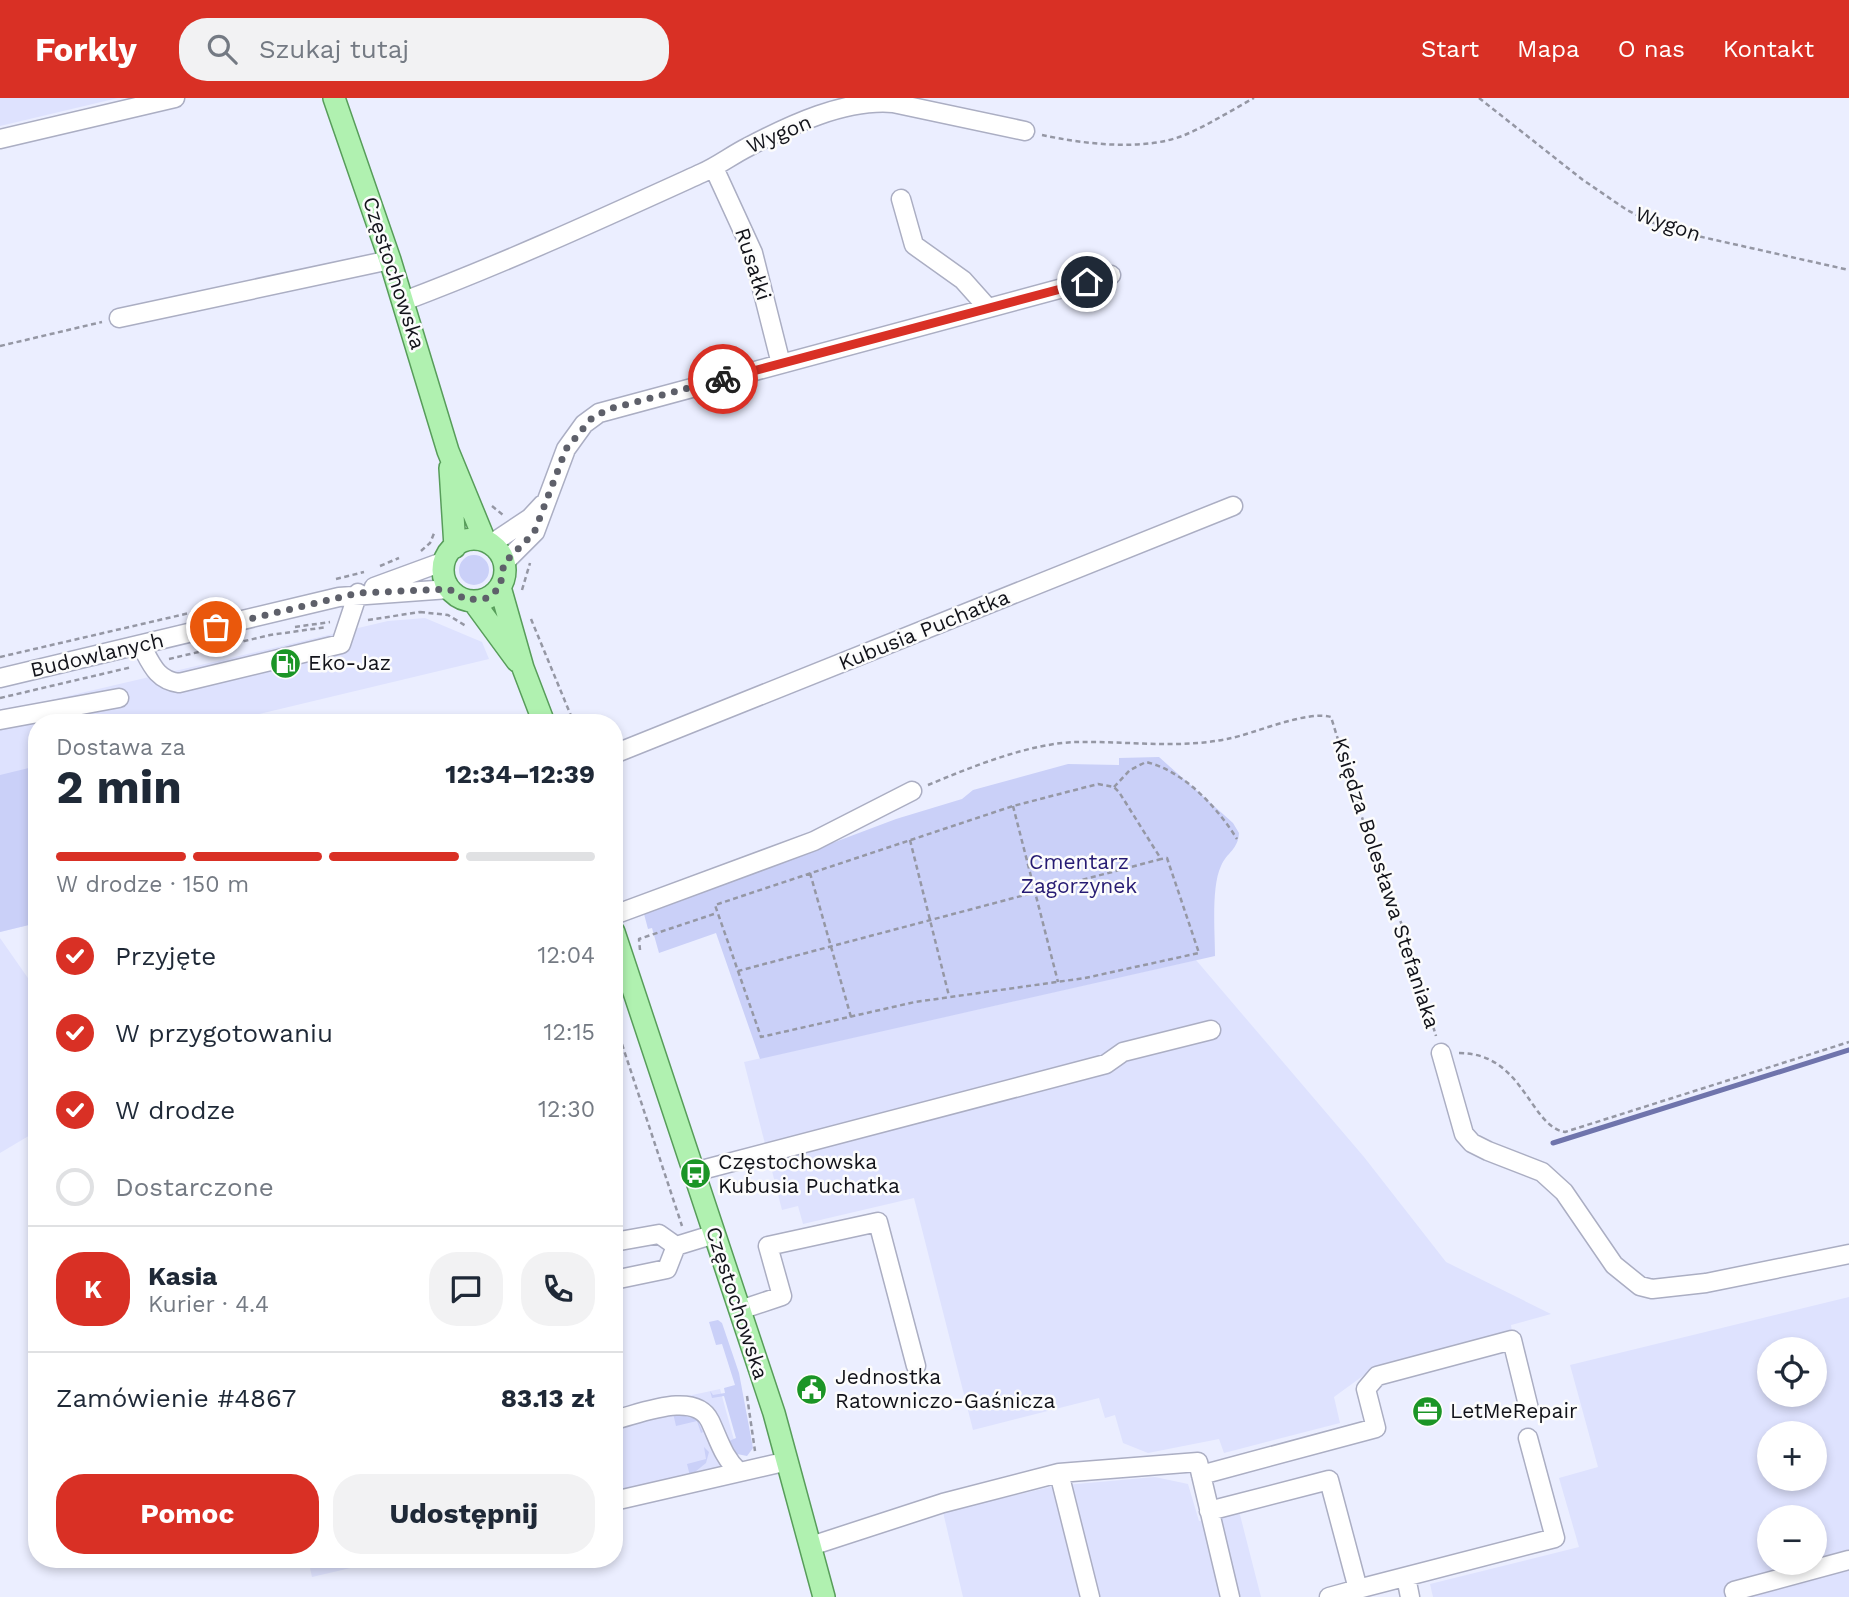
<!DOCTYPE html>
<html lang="pl">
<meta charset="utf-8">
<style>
:root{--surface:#fff;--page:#f2f2f3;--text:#1f2937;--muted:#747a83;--line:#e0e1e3;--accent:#d93025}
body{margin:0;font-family:"Work Sans",sans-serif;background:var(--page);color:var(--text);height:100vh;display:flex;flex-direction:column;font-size:26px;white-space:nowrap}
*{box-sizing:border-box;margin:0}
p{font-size:23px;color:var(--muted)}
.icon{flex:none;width:38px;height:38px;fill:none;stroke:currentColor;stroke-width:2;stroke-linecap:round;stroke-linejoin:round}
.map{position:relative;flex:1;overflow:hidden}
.sheet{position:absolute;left:28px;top:616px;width:595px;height:854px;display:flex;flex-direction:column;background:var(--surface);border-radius:28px;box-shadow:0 4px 10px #0003}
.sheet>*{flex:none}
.buttons{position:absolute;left:1757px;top:1239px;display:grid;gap:14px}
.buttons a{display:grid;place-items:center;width:70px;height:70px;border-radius:50%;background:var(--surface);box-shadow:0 4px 10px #0003;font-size:35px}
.pin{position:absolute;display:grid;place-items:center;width:60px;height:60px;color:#fff;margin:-30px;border:4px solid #fff;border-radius:50%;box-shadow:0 2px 7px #0007}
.courier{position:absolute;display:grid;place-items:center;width:70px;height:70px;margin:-35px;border:5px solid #d93025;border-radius:50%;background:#fff;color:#222;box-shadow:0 2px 9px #0007}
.head em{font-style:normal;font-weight:700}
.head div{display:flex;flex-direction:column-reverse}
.head{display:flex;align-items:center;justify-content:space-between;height:119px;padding:0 28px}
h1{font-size:46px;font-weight:700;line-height:52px}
.bar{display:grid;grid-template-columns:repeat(4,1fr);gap:10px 7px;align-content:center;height:84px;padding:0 28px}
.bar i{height:9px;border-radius:5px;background:var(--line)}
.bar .current{background:var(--accent)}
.bar p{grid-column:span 4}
.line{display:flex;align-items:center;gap:18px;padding:0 28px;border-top:2px solid var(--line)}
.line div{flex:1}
.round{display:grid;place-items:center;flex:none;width:74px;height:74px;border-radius:28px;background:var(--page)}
ol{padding:0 28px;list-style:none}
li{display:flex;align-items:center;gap:21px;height:77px}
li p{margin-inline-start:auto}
li .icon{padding:7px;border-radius:50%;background:var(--accent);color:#fff;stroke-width:4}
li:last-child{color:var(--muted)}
li i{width:38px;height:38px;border:4px solid var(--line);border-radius:50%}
.action{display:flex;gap:14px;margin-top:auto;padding:14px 28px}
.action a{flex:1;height:80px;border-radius:28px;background:var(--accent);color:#fff;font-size:28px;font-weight:700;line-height:80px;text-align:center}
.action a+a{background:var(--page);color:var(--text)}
header{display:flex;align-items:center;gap:42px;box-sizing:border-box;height:98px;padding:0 35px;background:var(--accent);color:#fff}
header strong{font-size:33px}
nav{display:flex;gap:38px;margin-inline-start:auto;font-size:24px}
.search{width:490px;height:63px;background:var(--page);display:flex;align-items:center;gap:18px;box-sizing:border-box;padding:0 24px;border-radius:28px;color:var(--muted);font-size:26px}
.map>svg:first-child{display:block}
</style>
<header>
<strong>Forkly</strong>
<div class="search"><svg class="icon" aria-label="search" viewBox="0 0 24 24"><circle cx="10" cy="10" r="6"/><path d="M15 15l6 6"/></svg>Szukaj tutaj</div>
<nav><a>Start</a><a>Mapa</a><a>O nas</a><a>Kontakt</a></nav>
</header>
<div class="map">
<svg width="1849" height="1499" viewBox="0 0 1849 1499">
<rect width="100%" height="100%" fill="#ebeeff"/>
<path fill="#dee2fe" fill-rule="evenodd" d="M0 0H118L0 28Z
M425 520 482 544 489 561 222 625H37V825L0 834V614L388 523Z
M0 840 37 893V1033L0 1055Z
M1196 862 1364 1059 1446 1164 1551 1216 1511 1227 1512 1234 1371 1272 1334 1299 1340 1325 1224 1355 1219 1341 1148 1355 1123 1345 1115 1317 1105 1320 1099 1300 973 1332 914 1100 803 1126 798 1108 782 1112 744 964Z
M1849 1199V1499H1433L1430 1486 1579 1449 1559 1380 1598 1369 1570 1267ZM1769 1251H1815V1297H1769ZM1769 1335H1815V1381H1769ZM1769 1419H1815V1465H1769Z
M720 1291 745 1382 614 1411V1314Z
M1155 1379 1188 1386 1199 1423 1239 1413 1261 1499H963L943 1414 1054 1388Z
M308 1461H389L312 1479Z"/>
<path fill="#cad0f8" d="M459 472a15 15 0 1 1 30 0a15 15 0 1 1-30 0Z
M1159 659 1233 725 1239 735C1238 752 1227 754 1221 768 1211 789 1215 835 1215 858L760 961 716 835 659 855 652 830 648 831 644 816 896 721 962 701 973 692 1068 666 1119 667V660Z
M37 668V825L0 834V677Z
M718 1222 722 1225 739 1275 753 1350 747 1358 737 1356 729 1343 736 1340 724 1298 712 1300 710 1293 713 1297 725 1295 724 1290 735 1287 722 1246 716 1247 709 1224Z
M673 1315 697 1321 703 1334 701 1335 697 1323 676 1328Z
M704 1349 709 1354 706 1365 690 1378 687 1366 706 1361Z"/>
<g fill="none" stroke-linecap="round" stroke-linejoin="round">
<path stroke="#6f74ac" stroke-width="5" d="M1553 1045 1849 952"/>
<defs>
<path id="minor" d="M0 41 175 0
M714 70 753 155 781 266
M901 101 914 147 963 182 988 210
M404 203C505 165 603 120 702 75 718 68 732 57 748 49 790 27 845 1 893 5L1025 33
M119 220 390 162
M491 446 530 420 543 406
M504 465 535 434 566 351 584 326 599 315 1111 177
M374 489 445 463
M141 547C151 565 156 582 179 585L341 546 358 495
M0 580 339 499 449 491
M0 622 119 600
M614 656 1233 408
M614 817 814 743 912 693
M1441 955 1464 1036 1472 1045 1488 1053 1542 1074 1564 1094 1614 1167 1640 1188 1652 1191 1706 1185 1849 1156
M694 1074 1106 966 1123 954 1211 932
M614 1144 659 1136 676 1148 715 1136
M614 1182 667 1171 676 1148
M740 1212 782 1198 768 1148 878 1124 916 1268
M614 1322C640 1316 695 1292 710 1323 719 1342 723 1359 739 1374
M1059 1375 1090 1499
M1201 1377 1376 1330 1366 1291 1377 1278 1512 1242 1529 1311
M614 1403 788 1363
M1209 1413 1329 1382 1358 1491 1329 1499
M811 1448 943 1405 1059 1375 1198 1364 1230 1499
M1406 1479 1410 1499
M1358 1491 1555 1440 1528 1340
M1736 1499 1734 1493 1849 1462"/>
<path id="major" d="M334 0 390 162 448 353 485 443
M450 370 455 449
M443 472a31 31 0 1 1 62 0a31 31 0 1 1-62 0Z
M500 489 523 570 544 625
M473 503 517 563
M614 834 774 1315 824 1499"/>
</defs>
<use href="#minor" stroke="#abaec3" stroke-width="21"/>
<use href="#major" stroke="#579d5a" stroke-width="24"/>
<path stroke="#9597a4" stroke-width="2.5" stroke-dasharray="5 3.5" stroke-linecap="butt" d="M1479 0 1583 82 1627 112 1651 124 1693 137 1849 172
M1042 37C1084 46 1146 54 1187 36 1210 26 1232 12 1254 0
M0 248 102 224
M492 408 503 417
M421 453 430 445 435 433
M380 468 399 460
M336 481 364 474
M522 492 530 465
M420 514 448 517 466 528
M531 521 574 625
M368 522 420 514
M295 529 330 524
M0 559 211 510
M169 561 270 537 327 529
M0 600 132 569
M1098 686 1114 689 1119 694 1161 761 738 873 715 807 1013 708Z
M928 687C971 669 1030 645 1077 644 1127 643 1177 651 1227 641 1254 636 1306 612 1331 619L1365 729 1406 838 1436 938
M1114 689 1130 672 1146 664C1184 673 1217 709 1237 741
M1013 708 1058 884
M910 742 949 898
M810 775 851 919
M640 852 639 841 717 815
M738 873 761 939 915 904 1085 880 1199 855 1167 760 1161 761
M614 922 682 1128
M1459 955C1524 955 1529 1028 1565 1034L1849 944
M747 1298 755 1353"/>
<use href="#minor" stroke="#fff" stroke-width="18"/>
<use href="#major" stroke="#b0f1b0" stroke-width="21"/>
</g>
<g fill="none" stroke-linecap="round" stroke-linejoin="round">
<path stroke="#5e606a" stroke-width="7" stroke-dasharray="0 12.6" d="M216 529 358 495 449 491 466 502 488 500 500 489 504 465 534 435 566 351 592 320 609 311 723 281"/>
<path stroke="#d93025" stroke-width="9" d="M723 281 1087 184"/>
</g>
<defs>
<symbol id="fuel-disc" viewBox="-11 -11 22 22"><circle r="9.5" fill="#1b9526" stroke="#fcfcfc"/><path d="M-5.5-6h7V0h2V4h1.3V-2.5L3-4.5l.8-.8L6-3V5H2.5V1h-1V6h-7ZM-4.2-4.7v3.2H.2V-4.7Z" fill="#fff"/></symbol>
<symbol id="bus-disc" viewBox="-11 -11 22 22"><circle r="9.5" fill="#1b9526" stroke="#fcfcfc"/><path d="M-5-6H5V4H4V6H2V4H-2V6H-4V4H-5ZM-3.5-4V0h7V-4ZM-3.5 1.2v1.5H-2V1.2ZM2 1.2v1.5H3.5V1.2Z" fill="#fff"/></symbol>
<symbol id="civic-disc" viewBox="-11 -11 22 22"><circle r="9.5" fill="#1b9526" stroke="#fcfcfc"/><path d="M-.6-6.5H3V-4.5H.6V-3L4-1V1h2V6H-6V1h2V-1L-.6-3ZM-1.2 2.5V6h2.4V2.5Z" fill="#fff"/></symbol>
<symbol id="office-disc" viewBox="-11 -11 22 22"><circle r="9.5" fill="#1b9526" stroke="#fcfcfc"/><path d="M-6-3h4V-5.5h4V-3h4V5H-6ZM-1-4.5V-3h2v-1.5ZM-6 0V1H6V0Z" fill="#fff"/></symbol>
</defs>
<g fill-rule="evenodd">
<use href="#fuel-disc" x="268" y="548" width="35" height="35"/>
<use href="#bus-disc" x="678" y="1058" width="35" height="35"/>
<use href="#civic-disc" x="794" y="1274" width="35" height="35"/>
<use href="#office-disc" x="1410" y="1296" width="35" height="35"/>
</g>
<g text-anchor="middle" stroke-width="5" stroke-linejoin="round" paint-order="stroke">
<g font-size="21" fill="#12131a" stroke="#fcfcfc">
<text transform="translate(779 36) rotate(-23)" y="7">Wygon</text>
<text transform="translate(1668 126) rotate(19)" y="7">Wygon</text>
<text transform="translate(753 166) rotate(72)" y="7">Rusałki</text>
<text transform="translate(394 175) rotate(72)" y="7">Częstochowska</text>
<text transform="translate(924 532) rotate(-22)" y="7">Kubusia Puchatka</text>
<text transform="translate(97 557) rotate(-13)" y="7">Budowlanych</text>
<text transform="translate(1386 785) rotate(72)" y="7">Księdza Bolesława Stefaniaka</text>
<text transform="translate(737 1205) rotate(72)" y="7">Częstochowska</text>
</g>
<g font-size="21" fill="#12131a" stroke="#fcfcfc" text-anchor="start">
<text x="308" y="572">Eko-Jaz</text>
<text x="718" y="1071">Częstochowska<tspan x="718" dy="24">Kubusia Puchatka</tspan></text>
<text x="835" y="1286">Jednostka<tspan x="835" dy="24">Ratowniczo-Gaśnicza</tspan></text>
<text x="1450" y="1320">LetMeRepair</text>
</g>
<g font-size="21" fill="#261b73" stroke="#fcfcfc">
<text x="1079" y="771">Cmentarz<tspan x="1079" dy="24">Zagorzynek</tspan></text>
</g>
</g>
</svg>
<div class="buttons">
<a><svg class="icon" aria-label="locate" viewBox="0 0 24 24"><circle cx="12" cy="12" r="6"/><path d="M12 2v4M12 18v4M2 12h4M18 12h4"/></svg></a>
<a>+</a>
<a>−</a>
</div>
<div class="pin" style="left:216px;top:529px;background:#ea580c"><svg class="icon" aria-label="bag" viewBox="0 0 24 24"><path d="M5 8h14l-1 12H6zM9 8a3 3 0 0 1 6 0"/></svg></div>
<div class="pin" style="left:1087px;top:184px;background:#1f2937"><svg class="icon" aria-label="home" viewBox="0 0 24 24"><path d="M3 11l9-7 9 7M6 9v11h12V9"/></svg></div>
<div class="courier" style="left:723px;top:281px"><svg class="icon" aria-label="bike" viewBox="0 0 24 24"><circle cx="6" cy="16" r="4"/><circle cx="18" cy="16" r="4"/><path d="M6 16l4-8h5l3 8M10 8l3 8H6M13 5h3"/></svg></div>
<section class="sheet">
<div class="head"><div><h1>2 min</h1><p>Dostawa za</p></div><em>12:34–12:39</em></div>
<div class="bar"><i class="current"></i><i class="current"></i><i class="current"></i><i></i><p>W drodze · 150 m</p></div>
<ol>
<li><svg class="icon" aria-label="check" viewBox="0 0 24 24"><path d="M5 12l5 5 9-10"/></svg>Przyjęte<p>12:04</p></li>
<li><svg class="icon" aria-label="check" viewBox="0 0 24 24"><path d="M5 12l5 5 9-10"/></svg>W przygotowaniu<p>12:15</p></li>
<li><svg class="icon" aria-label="check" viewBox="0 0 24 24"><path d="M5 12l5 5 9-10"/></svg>W drodze<p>12:30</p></li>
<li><i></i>Dostarczone</li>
</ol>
<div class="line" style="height:126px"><b class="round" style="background:var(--accent);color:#fff">K</b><div><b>Kasia</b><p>Kurier · 4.4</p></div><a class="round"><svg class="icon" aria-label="chat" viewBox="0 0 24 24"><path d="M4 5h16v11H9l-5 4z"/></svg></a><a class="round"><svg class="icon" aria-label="phone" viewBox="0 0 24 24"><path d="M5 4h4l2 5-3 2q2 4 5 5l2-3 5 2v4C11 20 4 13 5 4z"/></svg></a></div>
<div class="line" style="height:91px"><div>Zamówienie #4867</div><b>83.13 zł</b></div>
<div class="action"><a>Pomoc</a><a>Udostępnij</a></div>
</section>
</div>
